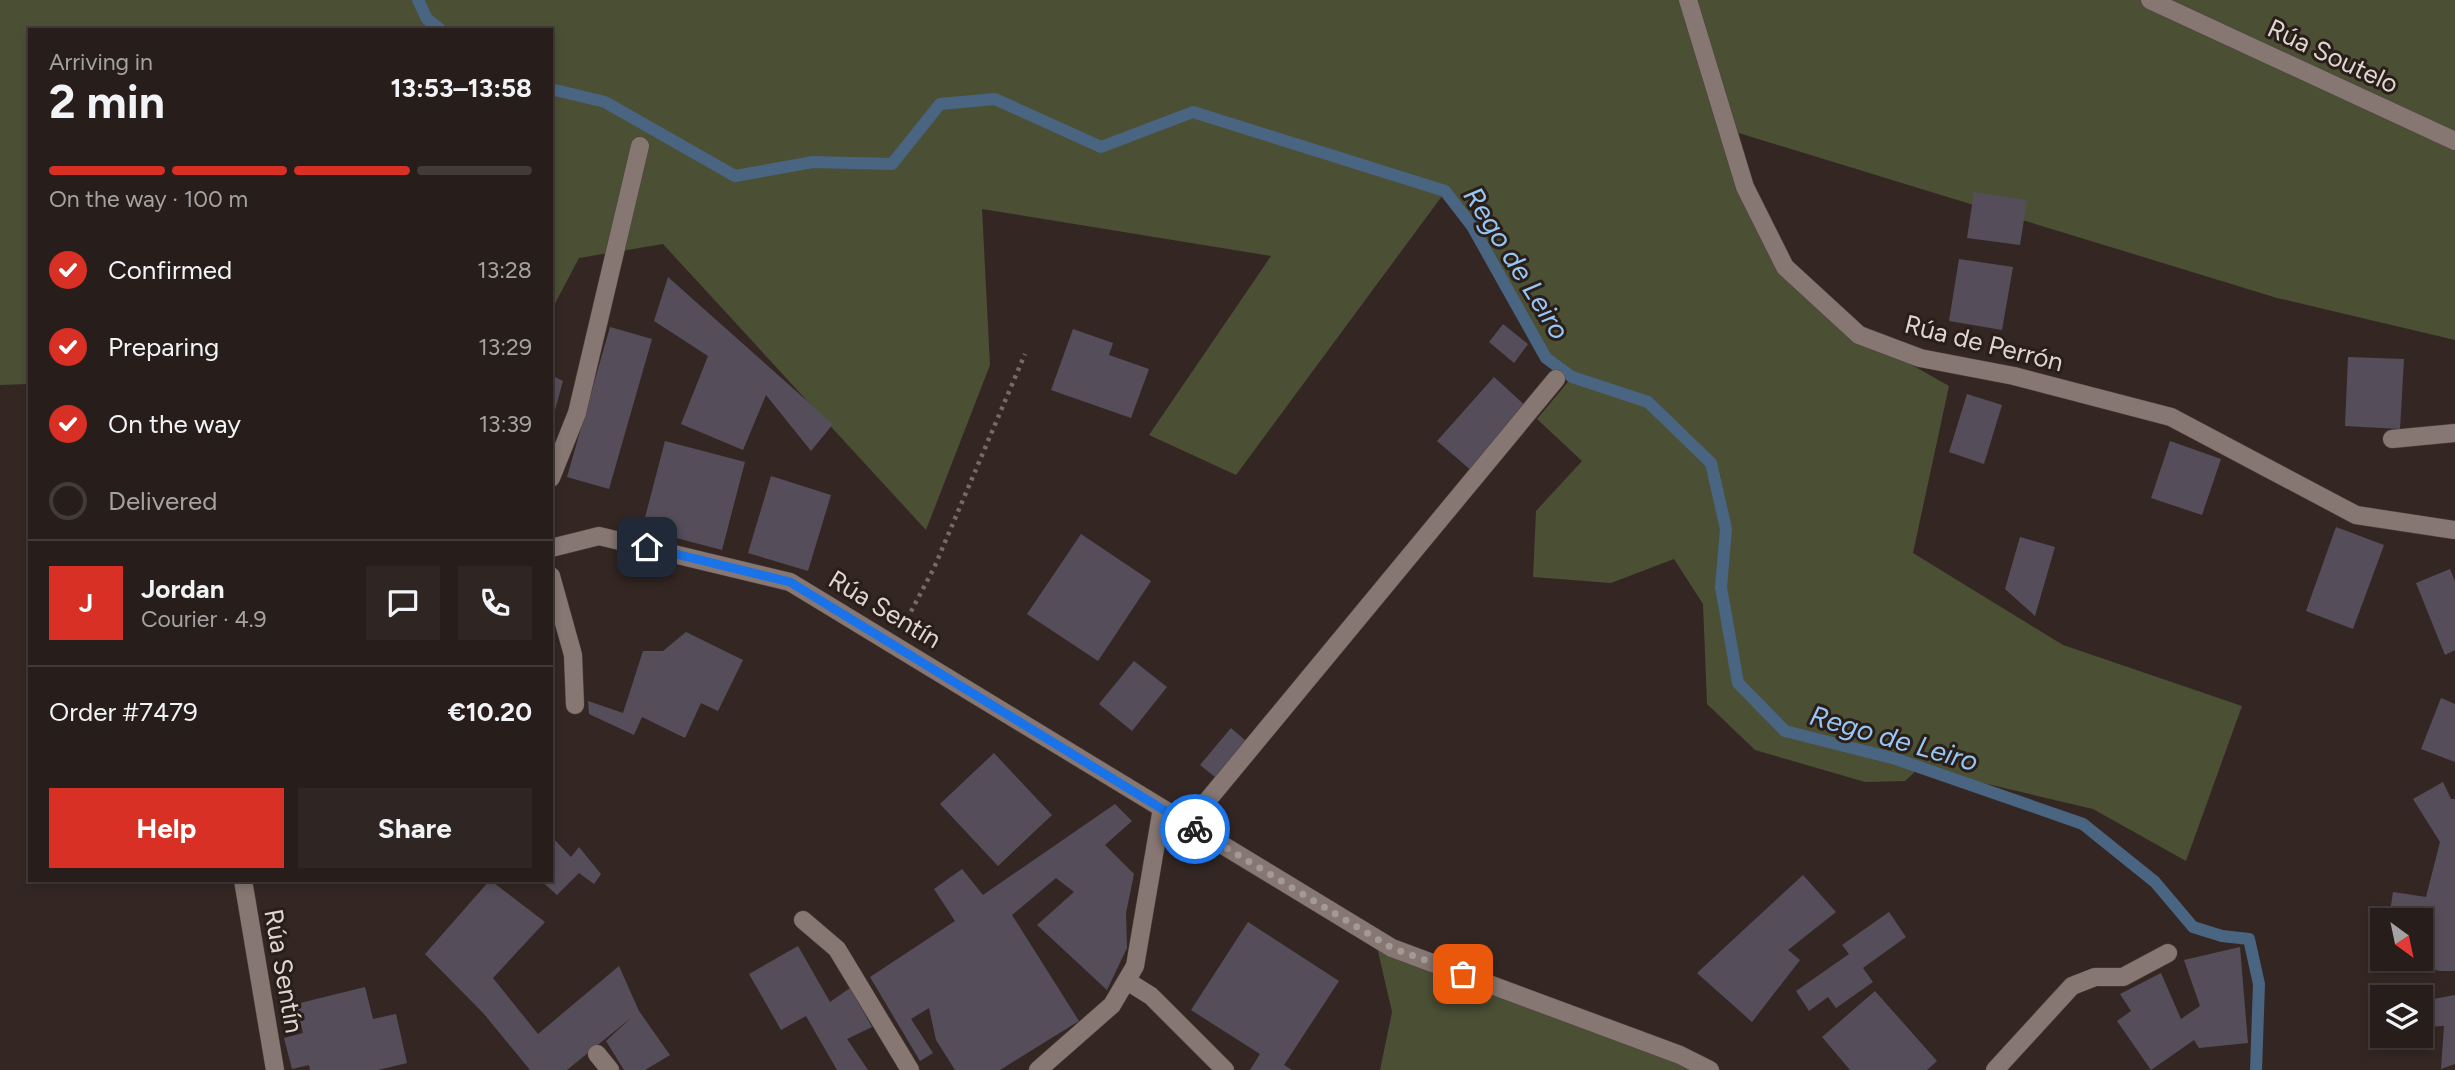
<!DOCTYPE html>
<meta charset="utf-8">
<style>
:root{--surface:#271d1a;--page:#2f2623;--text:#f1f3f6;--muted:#a4a2a2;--line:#433b39;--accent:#d93025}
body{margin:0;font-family:Figtree,sans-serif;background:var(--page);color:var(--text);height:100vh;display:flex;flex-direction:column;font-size:26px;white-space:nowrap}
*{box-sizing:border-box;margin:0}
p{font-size:23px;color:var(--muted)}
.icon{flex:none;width:38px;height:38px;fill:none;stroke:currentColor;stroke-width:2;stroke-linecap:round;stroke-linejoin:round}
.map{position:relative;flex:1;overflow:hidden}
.panel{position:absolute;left:28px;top:28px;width:525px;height:854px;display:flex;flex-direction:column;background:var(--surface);border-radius:0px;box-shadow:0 4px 10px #0003,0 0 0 2px var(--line)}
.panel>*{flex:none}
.needle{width:46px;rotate:147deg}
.controls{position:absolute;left:2370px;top:908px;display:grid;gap:14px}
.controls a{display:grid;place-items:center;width:63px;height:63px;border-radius:0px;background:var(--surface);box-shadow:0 4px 10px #0003,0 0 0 2px var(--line);font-size:35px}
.pin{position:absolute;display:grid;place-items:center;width:60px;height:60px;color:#fff;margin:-30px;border-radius:14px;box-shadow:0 4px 10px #0006}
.courier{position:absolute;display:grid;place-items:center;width:70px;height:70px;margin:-35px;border:5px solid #1a73e8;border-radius:50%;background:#fff;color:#222;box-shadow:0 2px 9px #0007}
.headline em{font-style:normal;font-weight:700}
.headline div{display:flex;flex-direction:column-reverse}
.headline{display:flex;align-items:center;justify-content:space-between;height:119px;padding:0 21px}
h1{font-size:46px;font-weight:700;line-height:52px}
.bar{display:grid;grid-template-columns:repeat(4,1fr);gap:10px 7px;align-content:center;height:84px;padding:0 21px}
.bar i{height:9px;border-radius:5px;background:var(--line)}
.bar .active{background:var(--accent)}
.bar p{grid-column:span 4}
.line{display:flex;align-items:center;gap:18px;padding:0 21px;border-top:2px solid var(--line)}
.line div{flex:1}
.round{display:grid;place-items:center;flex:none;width:74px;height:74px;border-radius:0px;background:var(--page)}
ol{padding:0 21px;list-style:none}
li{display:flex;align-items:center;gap:21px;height:77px}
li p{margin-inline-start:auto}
li .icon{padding:7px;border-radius:50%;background:var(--accent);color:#fff;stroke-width:4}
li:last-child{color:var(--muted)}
li i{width:38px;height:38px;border:4px solid var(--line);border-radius:50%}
.action{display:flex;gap:14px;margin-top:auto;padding:14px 21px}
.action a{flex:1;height:80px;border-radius:0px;background:var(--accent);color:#fff;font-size:28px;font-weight:700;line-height:80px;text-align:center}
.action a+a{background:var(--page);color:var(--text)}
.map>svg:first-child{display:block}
</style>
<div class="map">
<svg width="2455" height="1070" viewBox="0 0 2455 1070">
<rect width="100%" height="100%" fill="#342723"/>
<path fill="#4b4f34" d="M0 0H2455V340L2277 298 1729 130 1785 267 1859 335 1949 386 1913 553 2063 645 2242 706 2186 861 2093 809 1919 768 1905 781 1865 782 1755 750 1707 704 1703 604 1674 559 1611 583 1533 577 1536 511 1582 461 1537 419 1572 377 1546 358 1499 276 1445 192 1236 475 1149 435 1271 256 982 209 990 365 926 530 663 244 579 258 551 311V30H30V384L0 385Z
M1375 938 1709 1070H1380L1392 1012Z"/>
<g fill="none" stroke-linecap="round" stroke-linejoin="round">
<path stroke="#4a6582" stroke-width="12" d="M418 0 427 19 441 30
M551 89 605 102 735 176 813 162 892 164 940 104 995 99 1101 147 1193 112 1445 191 1472 226 1546 358 1572 377 1648 402 1711 463 1726 529 1721 587 1738 683 1785 731 1896 759 2083 824 2155 882 2193 927 2222 936 2249 939 2259 984 2256 1070"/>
</g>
<path fill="#554e5a" d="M1974 192 2027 200 2020 245 1967 238Z
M1959 259 2013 267 2002 330 1949 321Z
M668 277 833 424 811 451 766 395 743 450 681 424 708 356 654 321Z
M1503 324 1528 344 1514 363 1489 342Z
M610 327 652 339 609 489 567 477Z
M1073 329 1113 343 1109 355 1149 369 1131 418 1051 390Z
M2348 357 2404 359 2400 429 2345 426Z
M551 375 563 381 552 421H551Z
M1494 377 1529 409 1473 472 1437 441Z
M1967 394 2002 405 1984 464 1949 452Z
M665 441 745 462 722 550 642 529Z
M2170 441 2221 459 2202 515 2151 498Z
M771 476 831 495 808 571 748 553Z
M2336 527 2384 545 2353 629 2306 611Z
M1081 534 1151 581 1098 661 1027 614Z
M2020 537 2055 547 2035 616 2005 589Z
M2450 569 2455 581V650L2445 655 2416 583Z
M686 632 743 660 718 711 701 703 685 738 642 717 634 735 589 714 588 701 623 713 643 651H663Z
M1134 661 1167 687 1132 731 1099 704Z
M2441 698 2455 704V762L2421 749Z
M1231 728 1246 741 1215 777 1200 765Z
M994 753 1052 815 998 866 940 804Z
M2443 782 2451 799H2455V971H2440L2396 960 2420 959V920H2410L2411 916 2390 912 2393 892 2426 897 2440 842 2413 799Z
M1115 804 1132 821 1105 845 1134 874 1126 913 1127 948 1107 990 1037 925 1074 892 1056 878 1012 915 1079 1021 1000 1070H955L936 1040 929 1008 911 1019 933 1053 920 1061 870 977 955 921 934 889 962 869 983 895Z
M551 836 571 857 579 847 601 874 594 884 579 873 557 895 540 880H551Z
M1803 875 1836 912 1788 950 1800 960 1752 1022 1697 973Z
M490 880 545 922 493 978 538 1034 619 966 639 1011 670 1055 645 1070H624L606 1041 632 1017 567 1070H530L484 1014 425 954Z
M1889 912 1906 937 1863 968 1873 982 1836 1008 1828 997 1809 1011 1796 991 1849 954 1842 945Z
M1248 922 1339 981 1284 1065 1292 1070H1250L1260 1054 1191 1010Z
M798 946 830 1002 850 988 872 1027 847 1039 868 1070H837L806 1016 781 1030 749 974Z
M2240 947 2248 1043 2199 1048 2194 1040 2151 1070 2117 1021 2131 1011 2120 994 2161 973 2181 1019 2200 1006 2184 960Z
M365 987 373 1019 396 1014 407 1063 378 1070H310L309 1065 292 1069 284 1038 303 1033 296 1004Z
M1875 991 1937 1061 1927 1070H1850L1822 1037Z
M2455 995V1064L2441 1069 2444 1026 2420 1027 2422 1001Z"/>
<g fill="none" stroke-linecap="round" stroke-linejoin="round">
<defs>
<path id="lane" d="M2392 439 2455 433
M551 478 577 413 640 146
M1188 824 1556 379
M597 1054 610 1070"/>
<path id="street" d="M1688 0 1745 187 1785 267 1859 335 1920 358 2014 376 2171 417 2356 515 2455 530
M2150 0 2455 141
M551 548 599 536 790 582 1392 948 1680 1055 1710 1070
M551 576 573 655 575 705
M243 880 275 1070
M803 920 837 949 910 1070
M1127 981 1151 996 1225 1070
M1038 1070 1112 1005 1135 966 1162 808
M1995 1070 2072 986 2095 977H2123L2168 953"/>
</defs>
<use href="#lane" stroke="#4f4340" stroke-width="19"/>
<use href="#street" stroke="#4f4340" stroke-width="19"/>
<path stroke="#756a66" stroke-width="4.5" stroke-dasharray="3.5 5" stroke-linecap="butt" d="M907 619 934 568 1025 354"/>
<use href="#lane" stroke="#877772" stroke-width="18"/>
<use href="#street" stroke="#877772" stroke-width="18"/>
</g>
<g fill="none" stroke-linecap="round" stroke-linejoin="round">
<path stroke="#a39995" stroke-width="7" stroke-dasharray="0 12.6" d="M1195 829 1392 948 1463 974"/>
<path stroke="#1a73e8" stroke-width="9" d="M647 547 790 582 1195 829"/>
</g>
<g text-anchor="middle" stroke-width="6" stroke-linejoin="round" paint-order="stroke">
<g font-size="26" fill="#dfd6d3" stroke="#2a1e19">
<text transform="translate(2333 56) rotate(25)" y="9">Rúa Soutelo</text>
<text transform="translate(1984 343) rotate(14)" y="9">Rúa de Perrón</text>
<text transform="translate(885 609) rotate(31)" y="9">Rúa Sentín</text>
<text transform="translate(284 971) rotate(80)" y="9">Rúa Sentín</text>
</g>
<g font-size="28" font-style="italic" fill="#96c6f7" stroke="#2a1e19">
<text transform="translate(1517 263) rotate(58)" y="10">Rego de Leiro</text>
<text transform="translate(1894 738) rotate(16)" y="10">Rego de Leiro</text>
</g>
</g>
</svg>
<div class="controls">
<a><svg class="needle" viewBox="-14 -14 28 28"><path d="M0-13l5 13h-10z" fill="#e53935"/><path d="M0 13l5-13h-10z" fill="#a4a2a2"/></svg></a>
<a><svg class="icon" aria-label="layers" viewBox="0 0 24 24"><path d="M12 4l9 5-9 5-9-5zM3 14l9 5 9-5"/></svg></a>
</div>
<div class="pin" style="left:1463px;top:974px;background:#ea580c"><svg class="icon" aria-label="bag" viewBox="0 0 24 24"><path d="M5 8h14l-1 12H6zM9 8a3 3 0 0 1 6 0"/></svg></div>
<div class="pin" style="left:647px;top:547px;background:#1f2937"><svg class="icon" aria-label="home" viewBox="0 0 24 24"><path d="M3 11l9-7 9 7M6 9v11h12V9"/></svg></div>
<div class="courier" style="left:1195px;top:829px"><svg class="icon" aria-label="bike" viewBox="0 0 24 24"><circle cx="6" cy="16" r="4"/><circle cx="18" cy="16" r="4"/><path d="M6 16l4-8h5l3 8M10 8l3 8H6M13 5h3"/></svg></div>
<section class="panel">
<div class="headline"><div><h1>2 min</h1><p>Arriving in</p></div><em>13:53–13:58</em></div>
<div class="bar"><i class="active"></i><i class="active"></i><i class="active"></i><i></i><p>On the way · 100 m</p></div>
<ol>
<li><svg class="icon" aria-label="check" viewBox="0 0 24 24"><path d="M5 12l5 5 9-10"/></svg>Confirmed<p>13:28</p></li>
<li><svg class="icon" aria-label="check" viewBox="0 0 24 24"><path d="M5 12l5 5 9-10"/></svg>Preparing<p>13:29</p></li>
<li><svg class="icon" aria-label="check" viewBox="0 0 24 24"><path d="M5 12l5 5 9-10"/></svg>On the way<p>13:39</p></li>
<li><i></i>Delivered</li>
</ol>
<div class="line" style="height:126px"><b class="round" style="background:var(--accent);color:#fff">J</b><div><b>Jordan</b><p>Courier · 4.9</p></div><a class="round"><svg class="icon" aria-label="chat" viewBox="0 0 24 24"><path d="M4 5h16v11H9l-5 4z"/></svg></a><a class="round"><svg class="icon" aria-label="phone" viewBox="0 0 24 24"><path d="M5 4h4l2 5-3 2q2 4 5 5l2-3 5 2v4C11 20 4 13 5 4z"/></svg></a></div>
<div class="line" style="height:91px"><div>Order #7479</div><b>€10.20</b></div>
<div class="action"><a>Help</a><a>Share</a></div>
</section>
</div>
